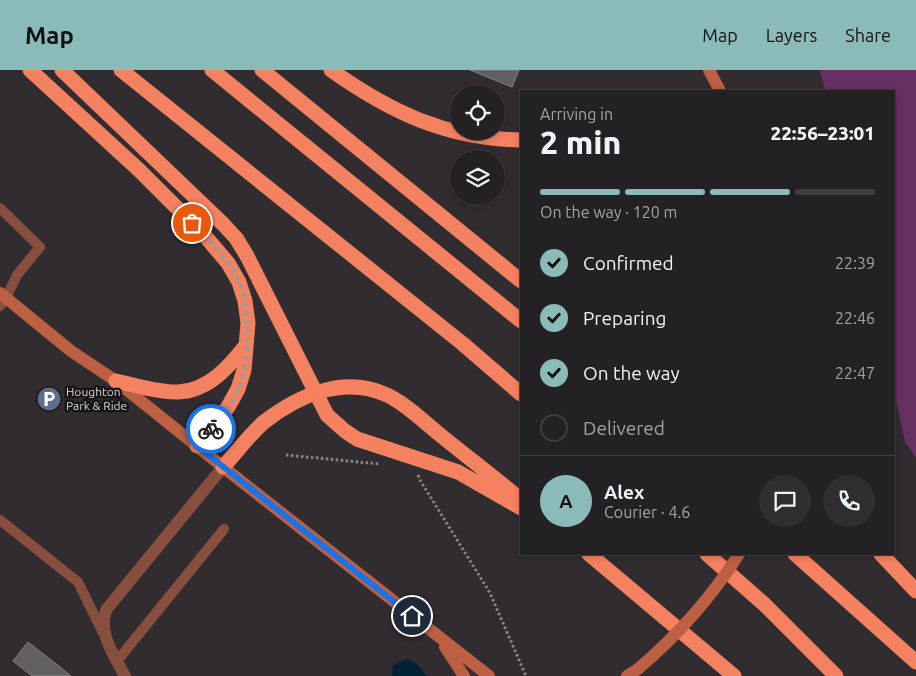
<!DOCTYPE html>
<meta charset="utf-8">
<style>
:root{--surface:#242124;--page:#302e31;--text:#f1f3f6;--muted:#a3a3a6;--line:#413e41;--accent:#8bbbb9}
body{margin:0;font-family:Ubuntu,sans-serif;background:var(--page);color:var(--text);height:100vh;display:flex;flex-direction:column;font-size:19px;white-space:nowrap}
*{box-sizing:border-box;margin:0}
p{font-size:16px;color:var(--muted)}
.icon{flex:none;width:28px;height:28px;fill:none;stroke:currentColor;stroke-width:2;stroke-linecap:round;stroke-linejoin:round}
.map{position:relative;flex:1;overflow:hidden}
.panel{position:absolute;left:520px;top:20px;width:375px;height:465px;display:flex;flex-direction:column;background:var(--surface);border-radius:0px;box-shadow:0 2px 8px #0003,0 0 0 1px var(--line)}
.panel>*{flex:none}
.controls{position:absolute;left:450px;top:15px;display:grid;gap:10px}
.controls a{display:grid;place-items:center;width:55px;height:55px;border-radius:50%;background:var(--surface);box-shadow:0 2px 8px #0003,0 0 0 1px var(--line);font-size:25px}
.pin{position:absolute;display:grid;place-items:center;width:42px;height:42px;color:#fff;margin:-21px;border:2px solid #fff;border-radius:50%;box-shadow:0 1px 5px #0007}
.courier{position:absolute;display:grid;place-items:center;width:50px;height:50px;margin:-25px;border:4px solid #1a73e8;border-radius:50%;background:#fff;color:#222;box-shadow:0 1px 6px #0007}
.summary em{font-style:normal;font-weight:800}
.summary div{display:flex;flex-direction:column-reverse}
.summary{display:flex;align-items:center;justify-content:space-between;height:85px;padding:0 20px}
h1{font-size:32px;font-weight:800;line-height:38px}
.bar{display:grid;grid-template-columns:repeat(4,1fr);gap:8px 5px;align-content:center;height:60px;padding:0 20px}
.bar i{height:6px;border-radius:4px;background:var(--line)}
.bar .on{background:var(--accent)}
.bar p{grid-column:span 4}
.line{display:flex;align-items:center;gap:12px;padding:0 20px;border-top:1px solid var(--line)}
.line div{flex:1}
.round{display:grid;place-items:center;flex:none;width:52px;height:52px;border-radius:26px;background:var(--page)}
ol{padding:0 20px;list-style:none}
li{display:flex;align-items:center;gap:15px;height:55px}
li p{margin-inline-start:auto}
li .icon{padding:5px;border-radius:50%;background:var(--accent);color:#111;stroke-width:4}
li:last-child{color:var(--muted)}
li i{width:28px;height:28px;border:2px solid var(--line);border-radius:50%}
header{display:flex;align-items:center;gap:30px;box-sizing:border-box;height:70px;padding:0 25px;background:var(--accent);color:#111}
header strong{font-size:24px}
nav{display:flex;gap:28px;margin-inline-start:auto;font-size:18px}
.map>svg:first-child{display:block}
</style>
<header>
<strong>Map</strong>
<nav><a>Map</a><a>Layers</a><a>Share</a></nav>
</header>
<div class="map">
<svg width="916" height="606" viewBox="0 0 916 606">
<rect width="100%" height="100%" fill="#302c30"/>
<path fill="#663063" d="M820 0H916V388L905 372 894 321V21H825Z"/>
<path fill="#002332" d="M406 589C415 590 421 598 426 606H392L393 595Z"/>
<path fill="#625f63" stroke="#838084" d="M470 0H519L512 17Z
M28 572 55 593 71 606H32L13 591Z"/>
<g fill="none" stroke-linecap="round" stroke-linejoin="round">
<path stroke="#888588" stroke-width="3" stroke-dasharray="2.5 2.5" stroke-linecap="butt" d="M286 385 380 394
M418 405 420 410 490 523 526 606"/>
<path stroke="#894f3e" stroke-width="10" d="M0 138 40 177 17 205 6 228 0 236
M0 450 78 512 103 563
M117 591 224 459"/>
<path stroke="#894f3e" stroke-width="12" d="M125 606C114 585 98 564 106 540L223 397"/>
<path stroke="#bc5f43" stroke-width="12" d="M709 0 720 21
M0 223 71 281 116 311 223 397 489 606
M445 577 464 606
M627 606 638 599"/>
<path stroke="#f48260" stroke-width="15" d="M30 0 139 100 205 166 228 193 239 212 245 231 248 253 244 300 238 319 228 337 197 376
M62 0 223 154 236 168 247 186 327 345 345 361 357 369 458 402 521 438
M121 0 463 274 521 324
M212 0 521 251
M262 0 521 211
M331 0C390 42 447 69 521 70
M116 311C133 315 161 323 178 322 208 321 229 297 246 275
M223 397C236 383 249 365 264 352 299 325 344 305 387 325 406 334 423 351 439 364 465 385 492 406 519 428
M589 484 734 606
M707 484 764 534 836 606
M795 484 916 592
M881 484 916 521"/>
<path stroke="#bc5f43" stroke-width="12" d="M638 599C678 565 711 528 739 484"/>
</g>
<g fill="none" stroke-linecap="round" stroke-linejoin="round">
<path stroke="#9d9a9d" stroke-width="5" stroke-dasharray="0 9" d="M192 153C209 170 230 189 239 212 251 240 250 290 239 318 233 333 221 347 211 359"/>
<path stroke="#1a73e8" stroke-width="6" d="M211 359 197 376 412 546"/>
</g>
<defs>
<symbol id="parking-disc" viewBox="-11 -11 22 22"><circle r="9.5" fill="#5c6f8a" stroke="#171517"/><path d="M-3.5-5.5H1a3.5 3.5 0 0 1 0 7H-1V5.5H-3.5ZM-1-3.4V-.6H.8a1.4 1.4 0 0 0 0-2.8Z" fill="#fff"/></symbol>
</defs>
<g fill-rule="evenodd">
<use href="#parking-disc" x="35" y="315" width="28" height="28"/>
</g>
<g text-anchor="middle" stroke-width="5" stroke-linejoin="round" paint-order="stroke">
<g font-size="12" fill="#d8d6d8" stroke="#171517" text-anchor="start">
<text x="66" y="326">Houghton<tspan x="66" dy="14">Park &amp; Ride</tspan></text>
</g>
</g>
</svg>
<div class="controls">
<a><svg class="icon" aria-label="locate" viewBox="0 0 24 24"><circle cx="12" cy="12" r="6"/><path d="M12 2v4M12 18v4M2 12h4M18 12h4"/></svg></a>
<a><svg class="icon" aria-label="layers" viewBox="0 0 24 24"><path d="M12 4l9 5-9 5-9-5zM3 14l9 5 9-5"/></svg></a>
</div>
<div class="pin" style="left:192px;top:153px;background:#ea580c"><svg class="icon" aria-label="bag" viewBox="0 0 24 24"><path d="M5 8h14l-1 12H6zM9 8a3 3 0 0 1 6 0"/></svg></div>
<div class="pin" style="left:412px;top:546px;background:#1f2937"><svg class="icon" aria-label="home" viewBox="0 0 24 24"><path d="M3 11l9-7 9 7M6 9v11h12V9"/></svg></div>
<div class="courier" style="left:211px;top:359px"><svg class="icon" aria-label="bike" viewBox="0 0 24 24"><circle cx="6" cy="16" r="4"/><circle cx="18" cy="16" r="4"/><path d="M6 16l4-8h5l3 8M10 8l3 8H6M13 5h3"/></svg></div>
<section class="panel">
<div class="summary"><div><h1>2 min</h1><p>Arriving in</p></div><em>22:56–23:01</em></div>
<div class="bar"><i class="on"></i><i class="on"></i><i class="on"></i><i></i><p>On the way · 120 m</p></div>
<ol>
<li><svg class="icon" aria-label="check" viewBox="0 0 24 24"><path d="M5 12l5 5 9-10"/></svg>Confirmed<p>22:39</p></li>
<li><svg class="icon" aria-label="check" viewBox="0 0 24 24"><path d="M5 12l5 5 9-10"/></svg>Preparing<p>22:46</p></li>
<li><svg class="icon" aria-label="check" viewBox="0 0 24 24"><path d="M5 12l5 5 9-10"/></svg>On the way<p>22:47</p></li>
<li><i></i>Delivered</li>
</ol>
<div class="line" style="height:90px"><b class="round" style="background:var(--accent);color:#111">A</b><div><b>Alex</b><p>Courier · 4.6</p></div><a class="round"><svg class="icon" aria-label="chat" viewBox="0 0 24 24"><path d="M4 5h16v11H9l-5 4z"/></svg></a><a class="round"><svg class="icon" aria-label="phone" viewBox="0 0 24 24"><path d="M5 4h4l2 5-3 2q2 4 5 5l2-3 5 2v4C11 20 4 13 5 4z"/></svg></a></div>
</section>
</div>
